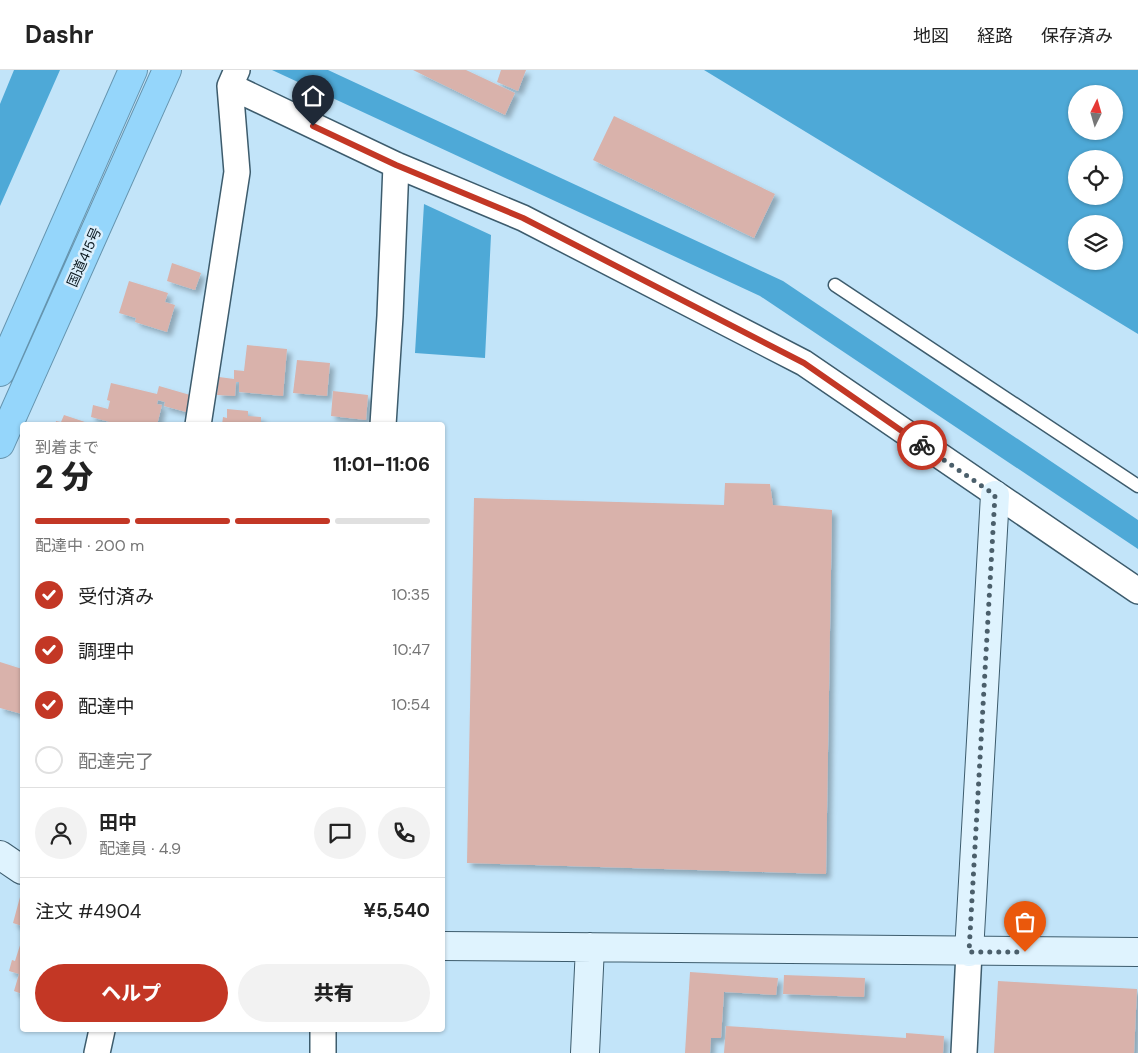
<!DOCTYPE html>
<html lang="ja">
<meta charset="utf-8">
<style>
:root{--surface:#fff;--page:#f2f2f2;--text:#222;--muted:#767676;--line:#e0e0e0;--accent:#c33725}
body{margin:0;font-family:"DM Sans","Noto Sans JP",sans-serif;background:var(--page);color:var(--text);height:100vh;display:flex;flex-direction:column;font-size:19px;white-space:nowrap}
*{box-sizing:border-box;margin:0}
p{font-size:16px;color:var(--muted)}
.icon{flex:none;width:28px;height:28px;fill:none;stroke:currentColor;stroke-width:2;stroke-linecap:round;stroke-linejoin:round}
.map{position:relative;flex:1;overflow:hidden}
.side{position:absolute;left:20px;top:352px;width:425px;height:610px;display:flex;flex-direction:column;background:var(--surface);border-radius:5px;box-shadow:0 1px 4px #0004}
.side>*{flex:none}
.needle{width:32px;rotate:5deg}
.buttons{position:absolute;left:1068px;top:15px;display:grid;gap:10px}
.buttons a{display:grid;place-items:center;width:55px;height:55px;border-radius:50%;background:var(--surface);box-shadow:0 1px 4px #0004;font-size:25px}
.pin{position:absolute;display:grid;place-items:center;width:42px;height:42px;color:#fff;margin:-51px -21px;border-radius:50% 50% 50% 0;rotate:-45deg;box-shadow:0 0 5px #0007}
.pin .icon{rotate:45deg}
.courier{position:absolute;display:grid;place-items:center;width:50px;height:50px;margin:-25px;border:4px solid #c33725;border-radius:50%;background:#fff;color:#222;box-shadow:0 1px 6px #0007}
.headline em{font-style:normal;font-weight:800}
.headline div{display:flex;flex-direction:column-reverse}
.headline{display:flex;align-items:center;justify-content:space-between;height:85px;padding:0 15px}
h1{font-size:32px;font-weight:800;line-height:38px}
.bar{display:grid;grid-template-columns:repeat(4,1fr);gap:8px 5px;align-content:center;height:60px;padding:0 15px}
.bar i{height:6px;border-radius:4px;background:var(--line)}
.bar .on{background:var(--accent)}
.bar p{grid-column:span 4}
.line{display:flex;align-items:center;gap:12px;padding:0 15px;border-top:1px solid var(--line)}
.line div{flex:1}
.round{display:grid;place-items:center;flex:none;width:52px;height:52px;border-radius:26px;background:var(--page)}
ol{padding:0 15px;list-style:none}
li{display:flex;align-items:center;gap:15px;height:55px}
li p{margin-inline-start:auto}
li .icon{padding:5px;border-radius:50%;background:var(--accent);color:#fff;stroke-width:4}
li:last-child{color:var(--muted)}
li i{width:28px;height:28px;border:2px solid var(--line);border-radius:50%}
.cta{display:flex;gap:10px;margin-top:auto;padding:10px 15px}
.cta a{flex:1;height:58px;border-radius:30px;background:var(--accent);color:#fff;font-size:20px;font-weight:800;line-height:58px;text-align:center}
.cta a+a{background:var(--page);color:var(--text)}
header{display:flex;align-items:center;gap:30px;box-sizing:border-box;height:70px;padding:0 25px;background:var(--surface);border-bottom:1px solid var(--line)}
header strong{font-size:24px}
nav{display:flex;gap:28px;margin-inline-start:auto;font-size:18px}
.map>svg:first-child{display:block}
</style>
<header>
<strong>Dashr</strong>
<nav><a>地図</a><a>経路</a><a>保存済み</a></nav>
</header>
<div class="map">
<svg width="1138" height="983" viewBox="0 0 1138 983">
<defs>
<filter id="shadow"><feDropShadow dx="4.5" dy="4.5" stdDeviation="2.5" flood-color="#0004"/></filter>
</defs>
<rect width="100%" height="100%" fill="#c2e4f9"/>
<path fill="#4ea9d7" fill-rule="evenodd" d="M14 0H60L0 136V34Z
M272 0H328L783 211 1138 450V479L760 226Z
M704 0H1138V264ZM1076 24H1114V61H1076ZM1076 89H1114V126H1076ZM1076 154H1114V191H1076Z
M424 134 491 165 485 288 415 283Z"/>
<path fill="#d9b2ab" filter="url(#shadow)" d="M413 0H466L515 23 505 45Z
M501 0H526L518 21 497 12Z
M614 46 775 124 754 168 593 90Z
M172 193 201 203 195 220 167 211Z
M129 211 168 223 165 232 175 235 167 262 135 252 136 248 119 243Z
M247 275 287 279 283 326 239 322V312H236L235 326 217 325 219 307 234 309V300L244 301Z
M297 290 330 293 327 326 293 323Z
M111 313 157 324 159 316 190 325 186 342 164 336 165 332 158 330 157 334 162 335 157 355H121L91 347 93 335 108 339 110 331 107 330Z
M333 321 368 325 366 350 331 346Z
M227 339 248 341V346L261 347V352L274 355H222L223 347 227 348Z
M64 345 94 355H55L56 351 61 352Z
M725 413 770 414 773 435 832 440 826 804 467 793 474 428 724 435Z
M0 592 22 599V644L0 638Z
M20 827 22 828V856L13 853Z
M21 872 22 873V924L14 921 19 904 9 901 12 890 15 891Z
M690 902 778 908 776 925 724 922 721 968H711L710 983H685Z
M784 905 865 908 864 927 783 924Z
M998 911 1137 919 1134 983H994Z
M726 956 906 968V963L944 966 943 983H724Z"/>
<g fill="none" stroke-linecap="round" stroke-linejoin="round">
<defs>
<path id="lane" d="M835 215 1138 416"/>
<path id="street" d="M230 16 396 95 523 148 804 293 1138 521
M198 355 237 102 230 16 237 0
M383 355 390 246 396 95
M97 983 102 960
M323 983V960
M964 983 969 882"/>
<path id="secondary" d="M0 785 22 800
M442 876 1138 882
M969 882 995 425
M585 983 590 877"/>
<path id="highway" d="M0 302 133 0
M0 374 167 0"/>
</defs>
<use href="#lane" stroke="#3d5c6d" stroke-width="15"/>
<use href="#street" stroke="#3d5c6d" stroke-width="28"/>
<use href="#secondary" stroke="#3d5c6d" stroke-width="30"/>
<use href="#highway" stroke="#6594ae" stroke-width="30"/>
<use href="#lane" stroke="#fff" stroke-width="12"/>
<use href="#street" stroke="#fff" stroke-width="25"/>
<use href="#secondary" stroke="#dff3fe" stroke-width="28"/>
<use href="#highway" stroke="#95d6fb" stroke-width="28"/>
</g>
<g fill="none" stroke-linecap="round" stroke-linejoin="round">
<path stroke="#4b5f6b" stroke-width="5" stroke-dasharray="0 9" d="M922 375 995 425 969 882H1025"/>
<path stroke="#c33725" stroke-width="6" d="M313 56 396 95 523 148 804 293 922 375"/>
</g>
<g text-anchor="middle" stroke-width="5" stroke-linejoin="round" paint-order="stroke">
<g font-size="14" fill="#0b181f" stroke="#dbeffc">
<text transform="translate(84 187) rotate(-66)" y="5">国道415号</text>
</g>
</g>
</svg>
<div class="buttons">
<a><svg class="needle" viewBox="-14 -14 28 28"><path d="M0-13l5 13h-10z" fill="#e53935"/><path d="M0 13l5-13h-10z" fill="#767676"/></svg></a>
<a><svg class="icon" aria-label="locate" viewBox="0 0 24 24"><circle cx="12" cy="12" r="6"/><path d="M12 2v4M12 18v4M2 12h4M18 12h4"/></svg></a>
<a><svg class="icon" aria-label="layers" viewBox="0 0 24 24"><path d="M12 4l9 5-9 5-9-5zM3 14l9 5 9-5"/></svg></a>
</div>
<div class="pin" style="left:1025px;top:882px;background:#ea580c"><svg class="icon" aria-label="bag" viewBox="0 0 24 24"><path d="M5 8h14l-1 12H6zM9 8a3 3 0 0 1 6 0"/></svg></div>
<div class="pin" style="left:313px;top:56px;background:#1f2937"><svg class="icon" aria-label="home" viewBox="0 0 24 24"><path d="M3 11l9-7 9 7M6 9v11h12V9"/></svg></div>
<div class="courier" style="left:922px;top:375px"><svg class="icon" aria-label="bike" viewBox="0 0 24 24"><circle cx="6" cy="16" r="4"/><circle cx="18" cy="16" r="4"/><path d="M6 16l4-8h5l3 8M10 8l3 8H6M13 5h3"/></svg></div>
<section class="side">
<div class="headline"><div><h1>2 分</h1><p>到着まで</p></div><em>11:01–11:06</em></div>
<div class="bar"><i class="on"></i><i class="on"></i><i class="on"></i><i></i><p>配達中 · 200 m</p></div>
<ol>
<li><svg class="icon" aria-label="check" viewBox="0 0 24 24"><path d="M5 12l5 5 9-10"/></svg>受付済み<p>10:35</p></li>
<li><svg class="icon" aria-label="check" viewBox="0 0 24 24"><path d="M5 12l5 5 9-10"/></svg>調理中<p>10:47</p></li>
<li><svg class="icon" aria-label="check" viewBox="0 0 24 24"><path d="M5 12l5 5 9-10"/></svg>配達中<p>10:54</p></li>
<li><i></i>配達完了</li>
</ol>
<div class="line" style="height:90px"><a class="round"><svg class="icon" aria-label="person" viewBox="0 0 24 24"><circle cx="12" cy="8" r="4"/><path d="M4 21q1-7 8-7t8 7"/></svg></a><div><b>田中</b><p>配達員 · 4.9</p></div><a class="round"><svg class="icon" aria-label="chat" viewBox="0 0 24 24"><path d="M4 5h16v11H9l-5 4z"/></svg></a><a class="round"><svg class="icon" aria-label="phone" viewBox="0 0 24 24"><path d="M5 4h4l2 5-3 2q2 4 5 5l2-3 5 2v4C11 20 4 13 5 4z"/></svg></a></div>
<div class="line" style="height:65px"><div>注文 #4904</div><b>¥5,540</b></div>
<div class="cta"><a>ヘルプ</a><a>共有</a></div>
</section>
</div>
